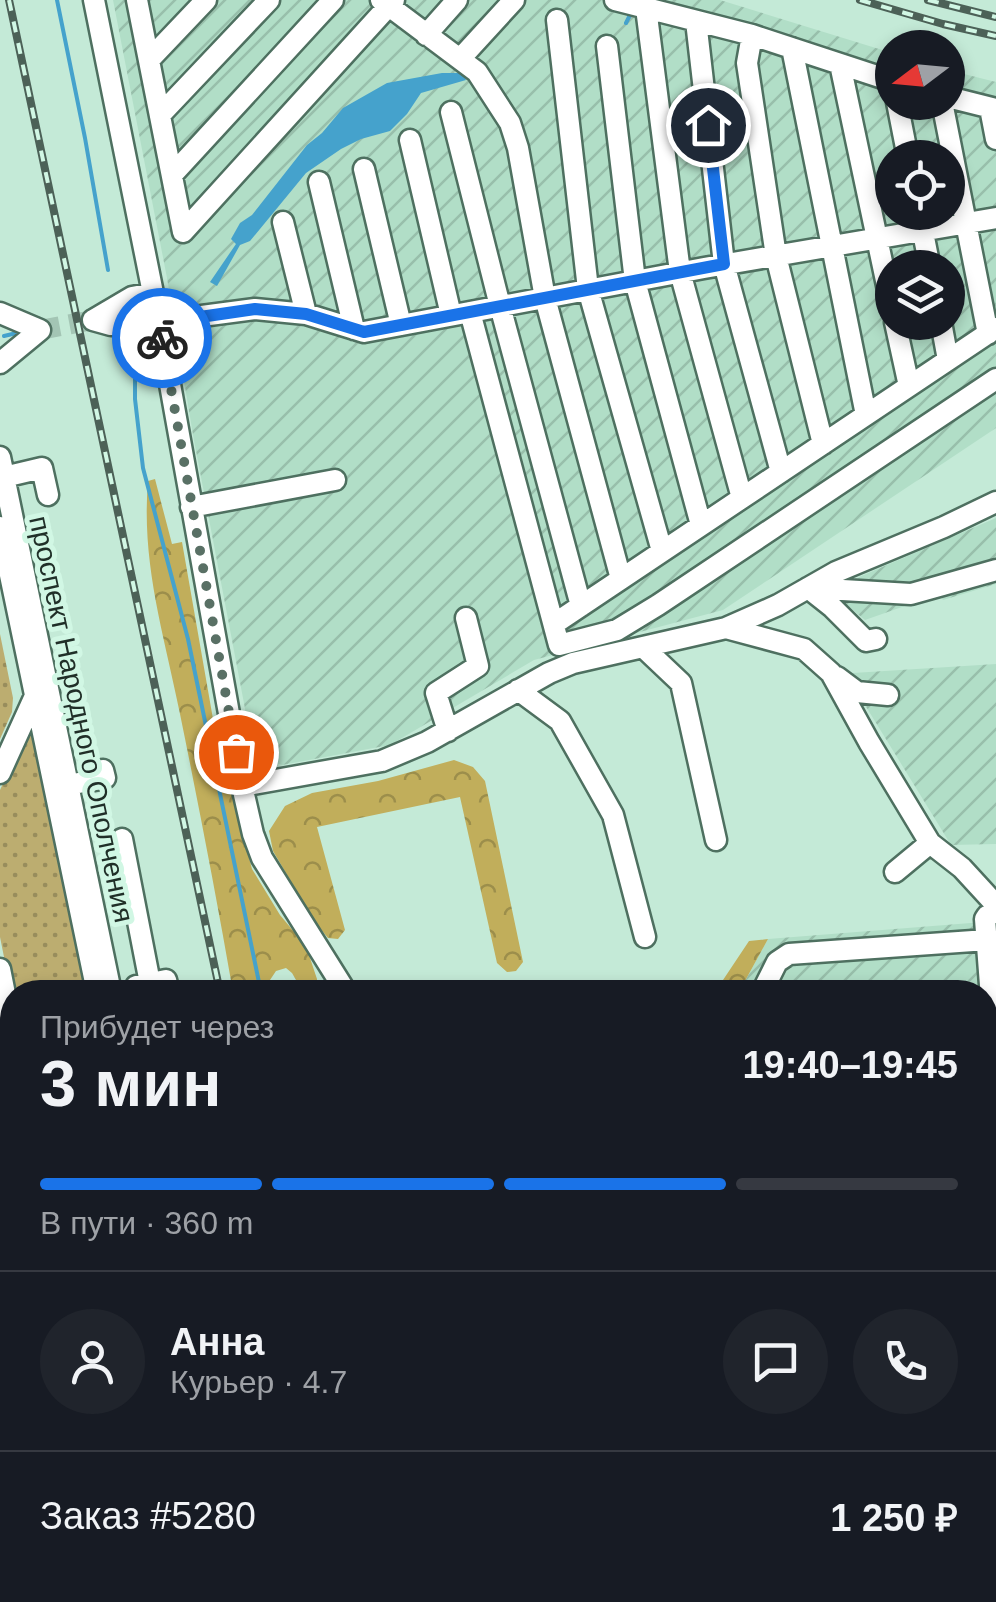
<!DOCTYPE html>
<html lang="ru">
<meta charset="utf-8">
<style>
:root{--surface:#171b24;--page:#20242c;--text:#f1f3f6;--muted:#9ea1a6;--line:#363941;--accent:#1a73e8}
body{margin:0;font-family:Helvetica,sans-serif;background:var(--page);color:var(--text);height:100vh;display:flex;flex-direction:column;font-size:38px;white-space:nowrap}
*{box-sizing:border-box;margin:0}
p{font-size:32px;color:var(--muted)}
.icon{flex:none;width:55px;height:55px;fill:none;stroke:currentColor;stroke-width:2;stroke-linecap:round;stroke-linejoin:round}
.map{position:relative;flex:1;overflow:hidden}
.drawer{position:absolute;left:0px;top:980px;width:998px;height:622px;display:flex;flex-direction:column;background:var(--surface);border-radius:40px 40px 0 0;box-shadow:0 5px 15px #0003}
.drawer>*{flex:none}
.needle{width:65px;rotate:254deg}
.fabs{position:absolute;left:875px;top:30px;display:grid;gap:20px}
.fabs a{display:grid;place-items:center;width:90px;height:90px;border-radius:50%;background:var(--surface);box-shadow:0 5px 15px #0003;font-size:50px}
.pin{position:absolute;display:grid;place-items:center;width:85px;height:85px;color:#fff;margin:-42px;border:5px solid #fff;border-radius:50%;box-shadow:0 2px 10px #0007}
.courier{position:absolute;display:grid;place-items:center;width:100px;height:100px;margin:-50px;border:8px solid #1a73e8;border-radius:50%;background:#fff;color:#222;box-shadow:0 2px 12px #0007}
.headline em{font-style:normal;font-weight:700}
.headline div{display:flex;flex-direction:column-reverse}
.headline{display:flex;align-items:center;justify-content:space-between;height:170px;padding:0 40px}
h1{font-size:65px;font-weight:700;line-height:75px}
.bar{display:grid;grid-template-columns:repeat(4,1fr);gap:15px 10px;align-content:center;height:120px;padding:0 40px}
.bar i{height:12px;border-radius:8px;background:var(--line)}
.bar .current{background:var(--accent)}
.bar p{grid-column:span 4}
.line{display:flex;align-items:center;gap:25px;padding:0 40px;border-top:2px solid var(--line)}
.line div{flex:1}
.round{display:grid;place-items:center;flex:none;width:105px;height:105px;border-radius:52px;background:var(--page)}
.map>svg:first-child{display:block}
</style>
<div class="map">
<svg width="996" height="1602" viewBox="0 0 996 1602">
<defs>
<pattern id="industrial-furrows" width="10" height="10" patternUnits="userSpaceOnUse" patternTransform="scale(2.5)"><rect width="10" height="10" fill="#b1dec7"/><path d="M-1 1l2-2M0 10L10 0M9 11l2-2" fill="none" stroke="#98bfab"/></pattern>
<pattern id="grass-dots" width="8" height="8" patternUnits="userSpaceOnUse" patternTransform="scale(2.5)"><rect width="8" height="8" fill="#bcad70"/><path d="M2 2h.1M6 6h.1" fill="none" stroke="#988d5c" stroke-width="1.8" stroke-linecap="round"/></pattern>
<pattern id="forest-crowns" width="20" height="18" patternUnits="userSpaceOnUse" patternTransform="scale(2.5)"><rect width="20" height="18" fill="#c1ae5b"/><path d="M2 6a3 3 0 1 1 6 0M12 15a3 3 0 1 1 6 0" fill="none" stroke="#9c8e4b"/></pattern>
</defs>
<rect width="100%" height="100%" fill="#c4ead7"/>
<path fill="url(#industrial-furrows)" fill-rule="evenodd" d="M113 0H720L892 53V102H948V70L996 82V428L723 610 534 660 390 745 282 765 254 756 193 435 167 278ZM892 158H948V212H892ZM892 268H948V322H892Z
M996 518V584L943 600 939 594 865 620 842 601 859 577Z
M996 664V844L951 845 857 692 853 680V673Z
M996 921V1602H677L675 1590H985V992H739L768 939Z"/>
<path fill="url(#grass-dots)" d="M0 634 13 698 12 712 0 739Z
M30 730 34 736 88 992H12V997L0 937V790L25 736Z
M122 1590H197L194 1602H125Z"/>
<path fill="url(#forest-crowns)" d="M155 479 172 544 182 542 213 719 252 869 280 915 306 946 317 979V992H303L292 973 286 968 276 971 262 992H233C217 900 199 807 180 714 164 634 141 564 148 481Z
M454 760 473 767 485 781 523 962 516 971 507 972 497 963 460 797 317 827 345 930 338 939 328 938 314 921 273 851 269 831 285 806 312 793 378 781Z
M768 939 739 992H715L749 941Z
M561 1590H675L677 1602H571L566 1601Z"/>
<path fill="#45a2cc" d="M442 73H462L466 80 421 93 407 114 390 131 361 139 341 149 306 173 250 241 240 245 217 286 210 282 236 244 231 239 240 223 252 215 307 145 322 133 343 108 387 83Z"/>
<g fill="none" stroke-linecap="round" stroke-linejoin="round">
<path stroke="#45a2cc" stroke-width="4" d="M57 0 85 138 108 270
M626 23 631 13
M125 311 145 309
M135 333V399L143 468 188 639 261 992
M4 336 21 332
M436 1590V1594L457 1602"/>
<path stroke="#a3c5b4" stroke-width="20" stroke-dasharray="20 10" stroke-linecap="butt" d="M40 330 93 320"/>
<defs>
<path id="minor" d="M94 0 159 323 242 786 253 834 262 858 346 992
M137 0 183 232 394 0
M381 0 477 72 510 123 518 148 545 298 621 579
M615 0 752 35 892 81
M646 8 680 272 742 498
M557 20 588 289 662 551
M696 21 724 264 781 472
M426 35 457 0
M752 35 747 63 776 256 823 444
M607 46 635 281 701 525
M792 48 866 415
M460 59 514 0
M149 60 206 0
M840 64 892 309
M948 97 996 109
M897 102 908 158
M942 102 988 334
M990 108 996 139
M451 112 500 306 581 606
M160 115 269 0
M410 140 451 315
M364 169 401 325
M172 175 333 0
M319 182 354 329
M919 212 930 268
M283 222 306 314
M470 312 559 645 617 630 658 605 996 379
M0 313 40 330 0 363
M93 320 111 325 141 324 255 309 306 314 364 332 704 268 996 218
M93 320 132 297 153 293
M895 322 909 386
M941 322 948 360
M0 457 111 992
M4 477 42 468 48 495
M191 507 335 480
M0 527 97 992
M808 588 911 594 996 570
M808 588 832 607 866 641 876 639
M554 624 996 328
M726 628 804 649 831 673 869 742 930 843 895 872
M643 647 681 683 716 840
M837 677 857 692 888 695
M518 690 560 721 613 815 645 937
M448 731 436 693 478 666 466 618
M0 773 35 696
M68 785 105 778 103 770
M242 786 382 761 427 742 549 673 573 663 726 628 778 605 836 572 944 527 996 502
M122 839 150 983
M930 843 962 868 996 905
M996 912 987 916 985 919 994 1038 996 1044
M0 969 12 1029
M137 992 136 986 166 980 169 992
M762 992 777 962 789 954 987 940
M985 1089 996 1088
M985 1129 996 1128
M0 1158 12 1156
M985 1171 996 1170
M985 1212 996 1211
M985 1255 996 1254
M0 1288 12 1346
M985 1296 996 1295
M985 1338 996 1337
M985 1383 996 1382
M0 1416 12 1412
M985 1421 996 1420
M985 1465 996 1464
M0 1504 12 1500
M985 1506 996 1505
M985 1546 996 1545
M985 1589 996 1588
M235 1590 238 1602
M770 1590 772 1602
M801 1590 803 1602
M36 1602H42
M213 1602 218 1590
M868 1602 976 1590"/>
</defs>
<use href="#minor" stroke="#4e7060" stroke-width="25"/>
<use href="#minor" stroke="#fff" stroke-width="20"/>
<defs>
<path id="rail" d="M9 0 220 992
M860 0 943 24 996 36
M928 0 996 17
M346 1590 349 1602"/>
</defs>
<use href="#rail" stroke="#4c6157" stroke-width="8"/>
<use href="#rail" stroke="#d1f7e4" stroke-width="4" stroke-dasharray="11" stroke-linecap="butt"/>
</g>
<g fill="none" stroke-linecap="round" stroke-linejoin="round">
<path stroke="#597065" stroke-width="10" stroke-dasharray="0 18" d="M162 338 236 752"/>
<path stroke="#1a73e8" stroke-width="12" d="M162 338 159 323 255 309 306 314 364 332 724 264 708 125"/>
</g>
<g text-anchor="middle" stroke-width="10" stroke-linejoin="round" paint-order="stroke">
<g font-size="28" fill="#202f28" stroke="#d1f7e4">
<text transform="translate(82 719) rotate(78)" y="10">проспект Народного Ополчения</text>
</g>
</g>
</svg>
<div class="fabs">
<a><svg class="needle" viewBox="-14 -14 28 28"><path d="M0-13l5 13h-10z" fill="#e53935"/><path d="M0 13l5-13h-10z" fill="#9ea1a6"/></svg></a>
<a><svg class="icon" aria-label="locate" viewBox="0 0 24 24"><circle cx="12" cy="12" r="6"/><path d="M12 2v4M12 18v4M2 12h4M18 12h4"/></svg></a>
<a><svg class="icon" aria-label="layers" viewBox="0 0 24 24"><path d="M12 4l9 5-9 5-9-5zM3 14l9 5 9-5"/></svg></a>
</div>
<div class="pin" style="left:236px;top:752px;background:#ea580c"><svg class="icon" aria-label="bag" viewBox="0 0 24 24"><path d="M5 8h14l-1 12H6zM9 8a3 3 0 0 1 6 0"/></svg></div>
<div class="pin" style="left:708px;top:125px;background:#1f2937"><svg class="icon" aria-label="home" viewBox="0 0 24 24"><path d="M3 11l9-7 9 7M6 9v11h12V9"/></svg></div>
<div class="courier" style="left:162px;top:338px"><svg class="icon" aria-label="bike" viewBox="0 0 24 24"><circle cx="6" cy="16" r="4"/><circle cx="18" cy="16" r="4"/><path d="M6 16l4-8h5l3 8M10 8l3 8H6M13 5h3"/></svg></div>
<section class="drawer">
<div class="headline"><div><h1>3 мин</h1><p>Прибудет через</p></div><em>19:40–19:45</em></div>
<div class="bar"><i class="current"></i><i class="current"></i><i class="current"></i><i></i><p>В пути · 360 m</p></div>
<div class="line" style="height:180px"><a class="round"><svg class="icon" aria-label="person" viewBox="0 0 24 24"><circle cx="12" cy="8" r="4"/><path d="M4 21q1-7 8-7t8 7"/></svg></a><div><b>Анна</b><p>Курьер · 4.7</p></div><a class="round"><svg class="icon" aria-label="chat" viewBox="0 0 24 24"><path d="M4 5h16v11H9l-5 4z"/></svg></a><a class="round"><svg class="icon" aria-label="phone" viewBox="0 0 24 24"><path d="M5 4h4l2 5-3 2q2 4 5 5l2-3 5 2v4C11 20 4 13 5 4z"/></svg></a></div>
<div class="line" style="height:130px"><div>Заказ #5280</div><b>1 250 ₽</b></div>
</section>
</div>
